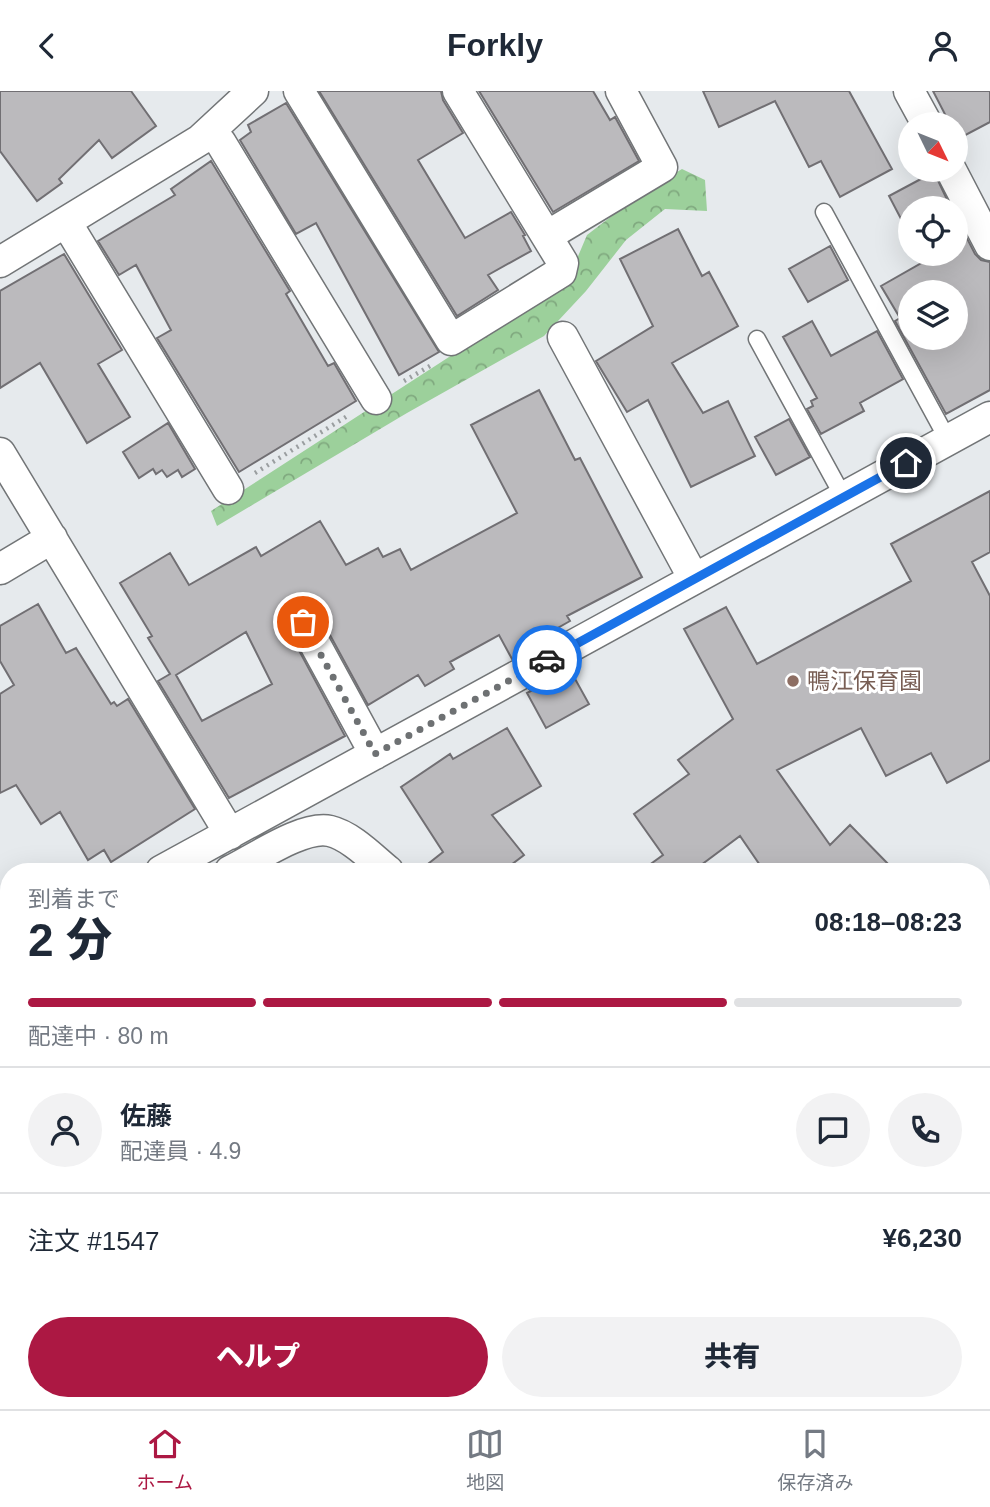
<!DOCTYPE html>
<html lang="ja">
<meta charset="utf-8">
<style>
:root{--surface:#fff;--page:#f2f2f3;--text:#1f2937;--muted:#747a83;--line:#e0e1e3;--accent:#ac1843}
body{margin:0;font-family:Arial,"Noto Sans JP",sans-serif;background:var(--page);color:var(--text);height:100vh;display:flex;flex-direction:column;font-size:26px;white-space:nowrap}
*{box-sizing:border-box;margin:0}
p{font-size:23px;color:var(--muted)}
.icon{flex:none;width:38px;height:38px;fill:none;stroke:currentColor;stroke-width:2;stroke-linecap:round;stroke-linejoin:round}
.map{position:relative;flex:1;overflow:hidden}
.drawer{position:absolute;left:0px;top:772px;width:990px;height:548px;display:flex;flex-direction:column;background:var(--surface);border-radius:28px 28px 0 0;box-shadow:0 7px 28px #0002}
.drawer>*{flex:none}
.needle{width:46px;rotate:133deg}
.fabs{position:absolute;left:898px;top:21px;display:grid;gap:14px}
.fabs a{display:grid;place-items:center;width:70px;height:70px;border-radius:50%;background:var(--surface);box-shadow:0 7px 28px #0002;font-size:35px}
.pin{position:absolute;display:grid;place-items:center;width:60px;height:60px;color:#fff;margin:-30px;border:4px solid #fff;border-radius:50%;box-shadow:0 2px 7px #0007}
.courier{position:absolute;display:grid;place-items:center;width:70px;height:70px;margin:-35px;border:5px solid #1a73e8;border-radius:50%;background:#fff;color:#222;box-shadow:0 2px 9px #0007}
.overview em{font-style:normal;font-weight:800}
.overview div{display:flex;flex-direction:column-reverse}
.overview{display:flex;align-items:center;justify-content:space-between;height:119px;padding:0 28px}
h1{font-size:46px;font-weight:800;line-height:52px}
.bar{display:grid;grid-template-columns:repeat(4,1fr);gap:10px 7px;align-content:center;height:84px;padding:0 28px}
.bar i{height:9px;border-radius:5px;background:var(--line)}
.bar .selected{background:var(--accent)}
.bar p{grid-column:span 4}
.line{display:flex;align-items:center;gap:18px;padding:0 28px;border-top:2px solid var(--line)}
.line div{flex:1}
.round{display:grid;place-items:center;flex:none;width:74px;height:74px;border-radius:37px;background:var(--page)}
.action{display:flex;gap:14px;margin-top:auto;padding:14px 28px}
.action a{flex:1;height:80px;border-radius:42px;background:var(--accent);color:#fff;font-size:28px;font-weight:800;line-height:80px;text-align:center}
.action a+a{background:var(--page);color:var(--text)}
header{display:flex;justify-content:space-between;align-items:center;height:91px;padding:0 28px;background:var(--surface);font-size:32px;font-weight:800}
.tabs{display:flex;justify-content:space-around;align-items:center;height:98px;border-top:2px solid var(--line);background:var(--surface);font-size:19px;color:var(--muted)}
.tabs a{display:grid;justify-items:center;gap:4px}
.tabs .selected{color:var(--accent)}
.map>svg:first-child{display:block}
</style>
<header><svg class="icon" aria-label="back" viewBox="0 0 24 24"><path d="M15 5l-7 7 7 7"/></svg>Forkly<svg class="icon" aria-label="person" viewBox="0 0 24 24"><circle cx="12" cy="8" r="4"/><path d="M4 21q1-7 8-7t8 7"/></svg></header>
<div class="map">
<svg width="990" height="1318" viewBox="0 0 990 1318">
<defs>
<pattern id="forest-crowns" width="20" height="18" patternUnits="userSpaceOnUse" patternTransform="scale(1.75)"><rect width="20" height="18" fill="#9cd09b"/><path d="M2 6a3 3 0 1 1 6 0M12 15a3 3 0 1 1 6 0" fill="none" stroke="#80a97f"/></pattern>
</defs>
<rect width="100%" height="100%" fill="#e6eaed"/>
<path fill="url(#forest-crowns)" d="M682 78 705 89 707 120 665 118 626 149 586 200 544 245 407 322 217 435 211 420 568 189 587 144 643 101Z"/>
<path fill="#bbbabd" stroke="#716f73" stroke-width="2" fill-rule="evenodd" d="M0 0H131L156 35 112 67 99 49 59 88 62 92 37 110 0 60Z
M319 0H441L443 9 463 42 418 69 465 147 511 121 525 144 523 145 531 160 488 184 498 199 457 225Z
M479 0H593L610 29 615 26 639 70 553 121Z
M703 0H849L892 78 840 106 821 70 809 76 775 10 719 36Z
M933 0H990V31L958 48 956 33H950Z
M286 12 439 261 399 284 316 132 296 143 240 49 251 41 248 34Z
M211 70 290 200 286 203 328 275 334 272 356 310 239 381 157 247 171 239 136 174 119 184 98 150 175 104 171 98Z
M934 81 951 117H910V145L889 105Z
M956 126 975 163 981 169 990 171V299L946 323 895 230 900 227 881 195 923 171 919 163H956ZM910 201H956V247H910Z
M678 138 702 185 709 181 738 235 672 272 703 322 728 310 755 365 691 396 648 309 627 321 596 270 653 235 620 168Z
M830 155 848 189 808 211 789 178Z
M64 163 122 259 98 273 130 326 87 352 40 272 0 297V200Z
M812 230 831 265 877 240 903 288 860 312 864 320 821 343 807 318 813 315 811 310 817 307 783 246Z
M539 299 575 369 580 367 642 486 567 525 570 530 549 542 551 546 512 568 499 544 450 571 454 578 425 595 418 584 368 614 318 522 311 516 304 514 295 515 288 523 286 531 288 539 345 645 229 707 158 590 170 583 148 547 152 545 120 492 170 462 189 494 256 456 261 465 320 430 346 474 378 457 383 466 400 458 411 479 517 422 471 334ZM246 541 272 593 202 630 176 584Z
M789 328 810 366 776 384 755 346Z
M168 332 195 378 182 386 178 379 167 386 162 379 156 383 153 378 139 387 123 361Z
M990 400V461L972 471 990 505V669L947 692 931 662 886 685 861 637 777 679 830 754 850 734 895 780H764L740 745 693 780H641L663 764 634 723 689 683 678 669 733 628 684 538 726 516 757 573 911 490 891 453Z
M38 513 66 562 76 557 111 613 114 611 117 615 128 608 195 718 111 771 104 759 88 769 60 721 41 733 16 694 0 702V603L14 594 0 570V535Z
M569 577 589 613 546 637 527 602 531 600 529 598Z
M507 637 541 695 492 724 524 764 503 780H419L443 761 401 696 450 663 453 668Z"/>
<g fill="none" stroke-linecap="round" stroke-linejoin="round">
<defs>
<path id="service" d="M824 121 948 349
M757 248 844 407"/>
<path id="minor" d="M299 0 451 249 561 181 563 172 458 0
M909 0 927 33
M210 40 221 52 376 308
M951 79 990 154
M66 131 228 398
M547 145 662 76 621 0
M0 171 200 49 253 0
M563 246 694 488
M0 362 230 743
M0 478 52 447
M303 531 375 663
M161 780 990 326
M230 780C255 768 303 734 330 740 351 745 372 767 388 780
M982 884 990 880
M0 889 9 884
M0 1020 9 1033
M159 1311 162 1318
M757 1311 759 1318"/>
<path id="tertiary" d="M982 1172 990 1170
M51 1318 77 1311"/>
</defs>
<use href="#service" stroke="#727577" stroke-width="19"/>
<use href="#minor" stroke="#727577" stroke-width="33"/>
<use href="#tertiary" stroke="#727577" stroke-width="42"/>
<path stroke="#9a9ea0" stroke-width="4.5" stroke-dasharray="2 5" stroke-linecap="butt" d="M404 290 430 275
M255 382 349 324"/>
<use href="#service" stroke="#fff" stroke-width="16"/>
<use href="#minor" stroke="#fff" stroke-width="30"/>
<use href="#tertiary" stroke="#fff" stroke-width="38"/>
</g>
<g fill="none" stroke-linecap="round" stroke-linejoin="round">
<path stroke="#6e7173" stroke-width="7" stroke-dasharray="0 12.6" d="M303 531 375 663 547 569"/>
<path stroke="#1a73e8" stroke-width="9" d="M547 569 906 372"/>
</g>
<circle fill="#8d6e63" stroke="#fff" stroke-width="2.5" cx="793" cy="590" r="7"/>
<g text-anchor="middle" stroke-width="6" stroke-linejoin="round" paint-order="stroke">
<g font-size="23" fill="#785e54" stroke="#fff" text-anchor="start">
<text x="807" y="598">鴨江保育園</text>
</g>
</g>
</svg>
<div class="fabs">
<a><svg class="needle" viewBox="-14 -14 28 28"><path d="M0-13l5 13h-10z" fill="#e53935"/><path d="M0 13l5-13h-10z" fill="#747a83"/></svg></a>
<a><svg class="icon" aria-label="locate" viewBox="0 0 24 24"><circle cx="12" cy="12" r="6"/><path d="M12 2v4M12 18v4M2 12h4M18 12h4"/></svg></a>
<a><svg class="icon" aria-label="layers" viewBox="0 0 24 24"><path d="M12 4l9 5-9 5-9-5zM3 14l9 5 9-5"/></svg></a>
</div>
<div class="pin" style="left:303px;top:531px;background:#ea580c"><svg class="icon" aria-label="bag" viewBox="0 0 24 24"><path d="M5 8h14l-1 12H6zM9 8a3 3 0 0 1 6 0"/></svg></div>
<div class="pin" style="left:906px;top:372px;background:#1f2937"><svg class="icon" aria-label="home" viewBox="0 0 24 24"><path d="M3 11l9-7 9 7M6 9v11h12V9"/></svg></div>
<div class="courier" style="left:547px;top:569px"><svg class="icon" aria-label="car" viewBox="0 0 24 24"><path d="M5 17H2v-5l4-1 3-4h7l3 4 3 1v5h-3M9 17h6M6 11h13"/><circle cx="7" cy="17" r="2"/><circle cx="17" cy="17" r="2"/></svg></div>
<section class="drawer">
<div class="overview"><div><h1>2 分</h1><p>到着まで</p></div><em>08:18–08:23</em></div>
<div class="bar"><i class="selected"></i><i class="selected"></i><i class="selected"></i><i></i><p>配達中 · 80 m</p></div>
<div class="line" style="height:126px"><a class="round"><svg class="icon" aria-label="person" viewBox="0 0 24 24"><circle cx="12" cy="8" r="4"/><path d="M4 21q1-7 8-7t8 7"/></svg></a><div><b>佐藤</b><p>配達員 · 4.9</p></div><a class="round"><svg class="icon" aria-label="chat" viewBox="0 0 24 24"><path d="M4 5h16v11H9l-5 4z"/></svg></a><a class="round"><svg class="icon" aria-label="phone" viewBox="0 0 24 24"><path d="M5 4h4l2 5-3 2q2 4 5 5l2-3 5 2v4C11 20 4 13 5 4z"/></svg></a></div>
<div class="line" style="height:91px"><div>注文 #1547</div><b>¥6,230</b></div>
<div class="action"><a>ヘルプ</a><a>共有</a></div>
</section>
</div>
<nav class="tabs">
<a class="selected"><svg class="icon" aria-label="home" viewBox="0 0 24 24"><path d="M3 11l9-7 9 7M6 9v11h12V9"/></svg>ホーム</a>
<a><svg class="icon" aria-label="map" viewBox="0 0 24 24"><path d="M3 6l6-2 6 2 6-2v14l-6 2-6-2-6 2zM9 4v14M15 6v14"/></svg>地図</a>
<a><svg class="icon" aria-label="saved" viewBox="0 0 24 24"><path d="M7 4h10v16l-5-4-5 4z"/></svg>保存済み</a>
</nav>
